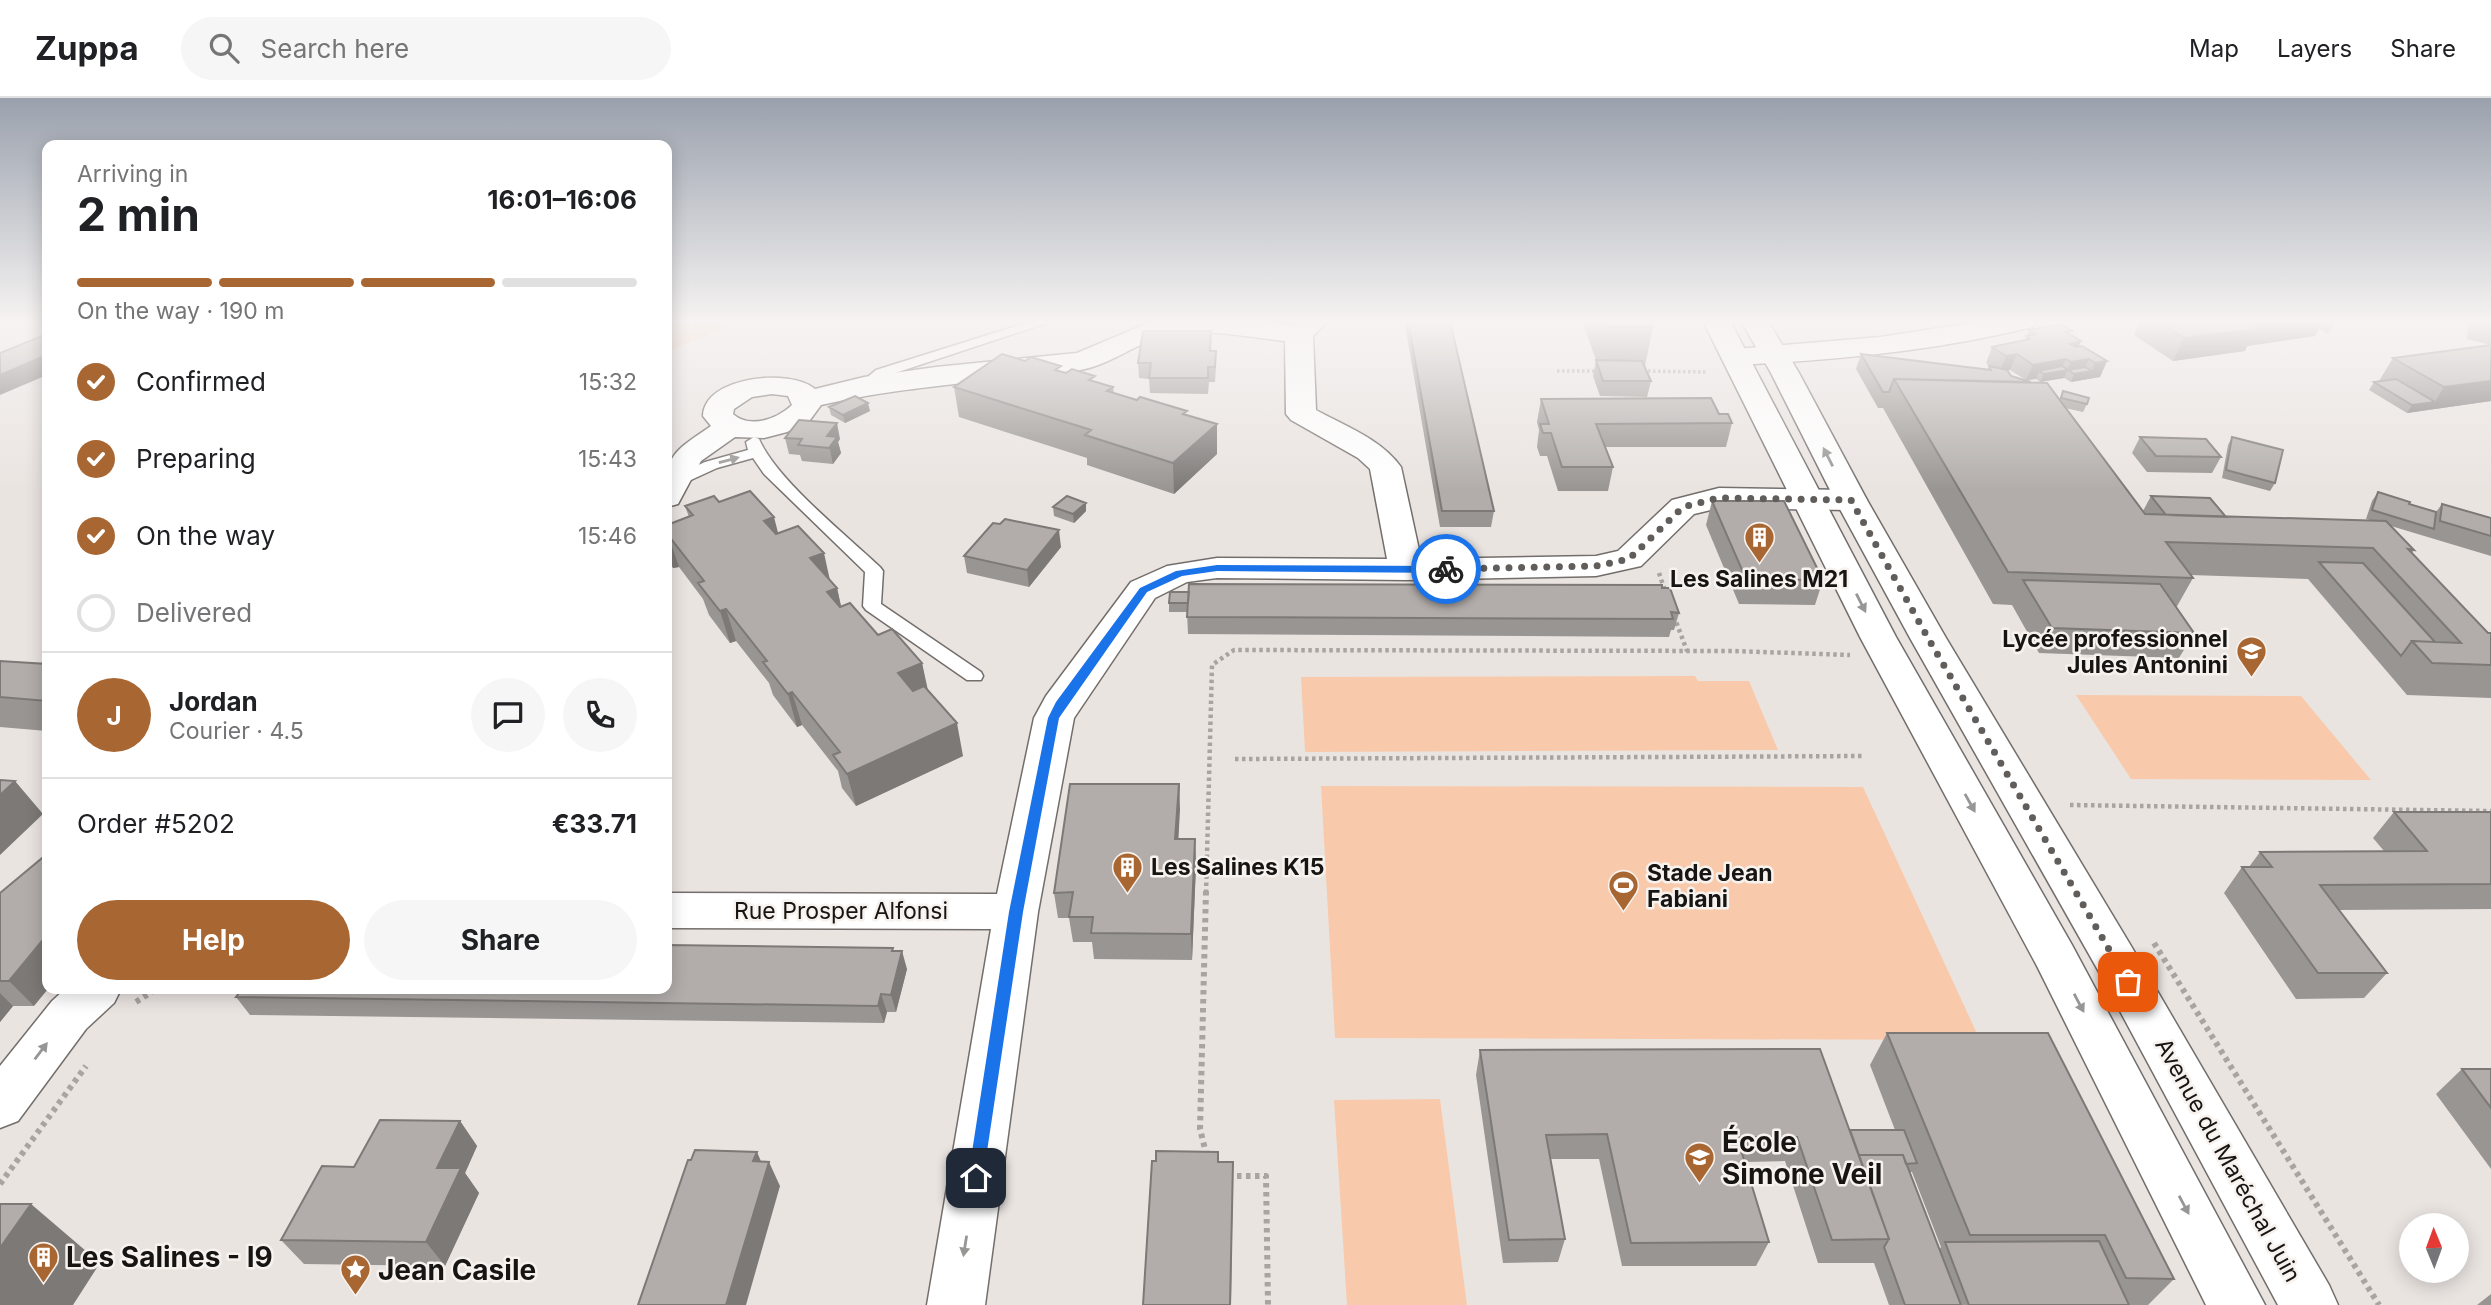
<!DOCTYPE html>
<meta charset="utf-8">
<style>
:root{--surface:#fff;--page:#f6f6f6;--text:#202124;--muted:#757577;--line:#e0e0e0;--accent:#a86632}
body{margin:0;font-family:Inter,sans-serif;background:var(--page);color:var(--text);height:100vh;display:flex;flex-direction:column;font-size:26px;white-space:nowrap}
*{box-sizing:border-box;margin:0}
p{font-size:23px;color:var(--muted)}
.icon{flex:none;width:38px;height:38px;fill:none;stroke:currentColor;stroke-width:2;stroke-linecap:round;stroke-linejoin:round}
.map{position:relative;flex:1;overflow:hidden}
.side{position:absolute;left:42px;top:42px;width:630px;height:854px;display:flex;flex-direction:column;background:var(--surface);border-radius:14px;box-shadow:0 4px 18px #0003}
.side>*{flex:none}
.needle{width:46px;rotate:359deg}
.fabs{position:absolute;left:2399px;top:1115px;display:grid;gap:14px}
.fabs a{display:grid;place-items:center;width:70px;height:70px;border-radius:50%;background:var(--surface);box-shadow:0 4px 18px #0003;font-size:35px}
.pin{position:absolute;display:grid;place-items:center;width:60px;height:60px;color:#fff;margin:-30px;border-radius:14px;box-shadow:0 4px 10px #0006}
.courier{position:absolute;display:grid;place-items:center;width:70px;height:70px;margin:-35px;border:5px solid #1a73e8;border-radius:50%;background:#fff;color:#222;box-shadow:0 2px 9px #0007}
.head em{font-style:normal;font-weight:700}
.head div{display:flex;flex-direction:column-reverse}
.head{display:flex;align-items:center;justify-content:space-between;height:119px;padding:0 35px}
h1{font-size:46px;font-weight:700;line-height:52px}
.bar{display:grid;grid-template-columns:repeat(4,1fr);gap:10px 7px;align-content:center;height:84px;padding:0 35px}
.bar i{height:9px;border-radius:5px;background:var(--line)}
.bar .selected{background:var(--accent)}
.bar p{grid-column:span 4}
.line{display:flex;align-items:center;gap:18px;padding:0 35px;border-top:2px solid var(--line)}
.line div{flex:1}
.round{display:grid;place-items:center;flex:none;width:74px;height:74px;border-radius:37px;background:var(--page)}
ol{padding:0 35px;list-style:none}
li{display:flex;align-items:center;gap:21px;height:77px}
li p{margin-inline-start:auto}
li .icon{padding:7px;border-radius:50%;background:var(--accent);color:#fff;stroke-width:4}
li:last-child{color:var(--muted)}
li i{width:38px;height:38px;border:4px solid var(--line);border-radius:50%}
.cta{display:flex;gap:14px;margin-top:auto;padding:14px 35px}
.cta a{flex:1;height:80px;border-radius:42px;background:var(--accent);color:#fff;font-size:28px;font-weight:700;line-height:80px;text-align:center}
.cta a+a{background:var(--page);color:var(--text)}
header{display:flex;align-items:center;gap:42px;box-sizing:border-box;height:98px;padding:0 35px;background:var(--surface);border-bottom:2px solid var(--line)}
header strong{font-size:33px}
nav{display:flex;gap:38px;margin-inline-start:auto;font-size:24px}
.search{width:490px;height:63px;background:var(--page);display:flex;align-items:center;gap:18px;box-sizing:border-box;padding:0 24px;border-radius:38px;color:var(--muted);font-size:26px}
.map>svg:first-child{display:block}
</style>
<header>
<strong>Zuppa</strong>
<div class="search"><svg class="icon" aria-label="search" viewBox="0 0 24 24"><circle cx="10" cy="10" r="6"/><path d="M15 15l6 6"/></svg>Search here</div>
<nav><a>Map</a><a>Layers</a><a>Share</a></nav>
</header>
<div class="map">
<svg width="2491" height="1207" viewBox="0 0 2491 1207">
<rect width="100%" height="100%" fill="#eae4e1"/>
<path fill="#f8caab" d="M667 223H741L667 254Z
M1695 578 1698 583H1749L1778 652 1305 654 1301 579Z
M2076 597 2301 598 2371 682 2131 681Z
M1321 688 1863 689 1980 942 1335 940Z
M1440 1001 1467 1207H1347L1334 1002Z"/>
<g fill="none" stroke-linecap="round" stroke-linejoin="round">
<defs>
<path id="service" d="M1032 223H1053L886 278 869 291H859L857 288 876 272Z
M754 339 759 341C776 381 846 437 880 469L883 473 881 506 981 574 983 578 981 582H967L866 512 863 508 865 474 764 376 753 360 717 370 680 387 674 389 667 385 668 381 705 364 748 352 746 344Z"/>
<path id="minor" d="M1153 223H1250L1293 227 1298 223H1328L1313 238 1316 312C1345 328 1381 341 1401 369L1421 461 1596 458 1618 453 1672 402 1719 390 1851 392 1862 395 1867 402 1862 409 1851 412 1719 410 1694 416 1641 468 1596 478 1406 482 1217 480 1187 484 1155 500 1074 620 1038 814 985 1207H927L991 831 667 830V795L997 796 1034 620 1046 598 1131 484 1167 468 1217 460 1387 461 1370 371 1358 360 1291 322 1286 316 1285 243C1248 239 1206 230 1169 237 1138 243 1111 267 1080 272 993 284 907 287 821 307L810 322 787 334 764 340 735 339 701 363 678 406 667 409C665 357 670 356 711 328L703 318C704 278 791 270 815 291L864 279 936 269 1077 255ZM772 296 788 298 792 307C777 321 750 331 733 316L734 311 752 299Z
M1985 223H2036L2032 229C1935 253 1836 262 1736 267L1726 265 1722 259 1726 253 1736 251 1880 239Z
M65 891H121L114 905 86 931 18 1023 0 1030V968L52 903Z"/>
<path id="secondary" d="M1703 223H1730L1896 539 2072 847 2265 1207H2206L2037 868 1860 539Z
M1741 223H1768L1799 275 1867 402 1946 540 2131 848 2329 1187 2338 1207H2278L2099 874 1910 540 1835 402 1771 275Z"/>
</defs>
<use href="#service" stroke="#736e6b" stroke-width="3"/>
<use href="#minor" stroke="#736e6b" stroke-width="3"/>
<use href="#secondary" stroke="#736e6b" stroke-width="3"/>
<path stroke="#a8a4a1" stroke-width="3.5" stroke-dasharray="2.5 2.5" stroke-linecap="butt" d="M1557 273H1599
M1643 273 1707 274"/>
<path stroke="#a8a4a1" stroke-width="4.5" stroke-dasharray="3.5 3.5" stroke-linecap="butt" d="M1659 475 1665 493
M1674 518 1687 553
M1235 661 1864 658
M2070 707 2491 713
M1206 795 1212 567 1234 552 1733 553 1850 557"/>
<path stroke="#a8a4a1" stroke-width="6" stroke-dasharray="4.5 4.5" stroke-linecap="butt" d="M1206 793 1200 1031 1207 1059
M2154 845 2379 1207
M136 904 156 891
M1228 1078H1266L1268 1207
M0 1086 86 968"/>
<use href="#service" fill="#fff" fill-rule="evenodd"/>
<use href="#minor" fill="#fff" fill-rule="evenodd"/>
<use href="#secondary" fill="#fff" fill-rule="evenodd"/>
</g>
<path fill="#999592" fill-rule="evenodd" d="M1405 223H1450L1494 413 1491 429H1440L1405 227Z
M1582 223H1651L1653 229 1645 268 1651 283 1647 299 1600 298 1593 278 1596 262Z
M2140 223H2337L2328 236 2319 231 2315 238 2247 248 2245 253 2173 263 2134 237Z
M2468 223H2491V247L2467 241Z
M2029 232 2071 237 2079 247 2107 263 2100 279 2071 284 2064 280 2040 284 2036 281 2026 282 2010 272H2007L2011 278 2059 302 2063 293 2087 306 2083 314 2065 310 2143 413 2151 398 2226 419 2374 423 2366 421 2372 403 2378 394 2409 406 2436 414 2442 406 2491 420V458L2391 428 2414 452 2412 455 2488 535H2491V600L2407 597 2308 481 2191 477 2193 480 2176 510 2194 535 2179 560 2039 555 2012 507 1993 506 1883 310H1878L1856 271 1861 256 1988 271 1989 268 1992 269 1986 265 1992 249 2025 242Z
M2491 247V303L2407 315 2369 292 2374 284 2381 283H2379L2393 260Z
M1211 253 1216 269 1215 284H1209L1208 296 1150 295 1149 281 1139 280 1138 265Z
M1061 274 1113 289 1114 295 1187 317 1217 356 1174 396 1087 367V360L959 319 954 289Z
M1541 301 1719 316 1732 325 1726 349H1605L1613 369 1608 393H1558L1547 358H1540L1537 349 1539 332 1537 324Z
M829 309 870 313 845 325 831 317Z
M2140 339 2221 359 2212 375 2147 374 2132 355Z
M2232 339 2275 385 2270 393 2222 380 2228 347Z
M785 340 840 341 838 344 841 355 833 366 802 363 800 357 789 356Z
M1712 403 1823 482 1815 507 1739 506 1706 427Z
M719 404 778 435 837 490 841 508 878 537 922 565 927 592 963 658 856 708 842 690 838 673 802 627 797 629 773 597 769 585 736 543 730 545 709 517 703 501 679 469 673 470 667 462V427L689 419 685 408Z
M1053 409 1086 413 1074 425 1054 418Z
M1061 449 1029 489 967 475 964 458Z
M1662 490 1679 515 1674 532H1671L1669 539 1188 536 1187 514H1169V505Z
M0 563 47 566V633L0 629Z
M1180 687 1178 741H1195L1196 767 1192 862 1094 861 1092 844H1073L1069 820H1058L1054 795Z
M2394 714 2491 715V811L2339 812 2387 875 2364 900 2296 901 2224 795 2242 769H2249L2260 754 2384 753 2373 740Z
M0 795 34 908H13L0 924Z
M893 850V853L907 871 896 914H887L884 925 250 917 236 899Z
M1887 935 2174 1181 2148 1207H1889L1874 1165H1818L1785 1063 1745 1064 1769 1144 1756 1168H1622L1599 1061H1550L1565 1141 1558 1164 1503 1165 1476 977 1480 952 1850 1032H1895L1870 967ZM1909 1074H1912L1941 1149 1939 1152Z
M2462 971H2491V1071L2436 996Z
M460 1023 477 1048 465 1075 479 1095 445 1168 304 1166 281 1142 354 1069Z
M2491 1196V1207H2477Z"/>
<path fill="#7d7977" d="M2277 223H2323L2315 238 2247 248 2245 253 2173 263 2184 240Z
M2081 243 2074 259 2070 246Z
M2017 256 2010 272 2000 274 2006 258Z
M47 257V277L0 297V277Z
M2066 261 2060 273 2068 272 2064 280 2040 284 2044 276 2039 273 2036 281 2026 282 2033 267Z
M2089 261 2083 274 2092 273 2088 281 2071 284 2074 276 2068 272 2071 264Z
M2107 263 2100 279 2088 281 2095 265Z
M2491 283V303L2407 315 2412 307 2435 304 2444 289Z
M868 305 870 313 845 325 843 317Z
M837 325 840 341 838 344 841 355 833 366 827 338Z
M1217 326V356L1174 396 1173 365Z
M1086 405V413L1074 425 1073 416Z
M774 419 782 450 764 423Z
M1059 432 1061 449 1029 489 1027 472Z
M668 437 679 469 673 470 667 451V438Z
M824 455 831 487 810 460Z
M837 490 844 522 827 494Z
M726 511 736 543 730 545 720 513Z
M922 565 929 597 906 608 898 575Z
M792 594 802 627 797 629 788 596Z
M957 625 963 658 856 708 847 676Z
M15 683 43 716 0 757V697Z
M1179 686 1180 712 1177 766 1175 741Z
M1195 741 1196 767 1192 862 1191 836Z
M47 837 48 891 34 908 9 883Z
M902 853 907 871 896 914 891 897Z
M0 895 13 908 0 924Z
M881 896 887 914 884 925 878 908Z
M460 1023 477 1048 465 1075 479 1095 445 1168 426 1144 437 1070Z
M757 1054 766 1075 769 1064 780 1088 746 1207H726L753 1063Z
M1233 1064 1231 1207H1230Z
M31 1106 100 1165 73 1207H0V1150Z"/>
<path fill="#b2adaa" stroke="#7d7977" stroke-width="2" d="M1408 223H1450L1494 413H1442Z
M1603 223H1651L1653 229H1605Z
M2157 223H2277L2251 227 2257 231 2184 240Z
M2477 223H2491V229L2477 226Z
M2061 226 2072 233 2066 234 2081 243 2070 246 2076 249 2082 248 2107 263 2095 265 2089 261 2071 264 2066 261 2033 267 2017 256 2006 258 1992 249 2030 241 2026 238 2036 236 2029 232Z
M1143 233H1211L1210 253H1216L1215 269H1208V280H1149L1151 265H1138Z
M47 236V257L0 277V255Z
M2491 247V283L2444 289 2393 260Z
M1002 256 1025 263 1031 259 1061 268 1055 272 1066 275 1072 271 1095 278 1089 282 1113 289 1107 293 1137 302 1140 299 1187 313 1183 316 1217 326 1173 365 1085 337 1091 332 954 289Z
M1861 256 1991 272 1989 268 2007 272 2011 278 2031 284 1894 281 1889 294H1883Z
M1596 262 1642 263 1651 283H1603Z
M2062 268 2068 272 2044 276 2039 273Z
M2085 269 2092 273 2074 276 2068 272Z
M1894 281 2047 285 2145 416 2386 423 2414 452 2408 451 2488 535H2491V567L2432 565 2412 543 2461 545 2373 450 2166 444 2193 480 2008 474Z
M2396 281 2435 304 2412 307 2374 284Z
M2063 293 2089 300 2087 306 2061 300Z
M855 298 868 305 843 317 829 309Z
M1711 300 1719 316H1728L1732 325 1596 326 1613 369H1562L1551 335H1543L1540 326H1549L1541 301Z
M799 322 837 325 827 338 837 339 829 350 798 347 802 341 785 340Z
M2140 339 2206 341 2221 359 2156 358Z
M2232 339 2283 352 2275 385 2226 372Z
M750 393 774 419 764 423 776 436 798 428 824 455 810 460 837 490 827 494 840 509 850 505 878 537 892 531 922 565 898 575 913 593 924 588 957 625 847 676 833 657 840 654 792 594 788 596 763 564 767 563 726 511 720 513 698 485 704 483 668 437 667 438V427L693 417 685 408 714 398 719 404Z
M2378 394 2410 404 2409 406 2436 414 2434 431 2372 412Z
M1067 398 1086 405 1073 416 1053 409Z
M2151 398 2210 400 2226 419 2166 417Z
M1712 403H1784L1823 482 1746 481Z
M2442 406 2491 420V438L2440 423Z
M1005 421 1059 432 1027 472 964 458 993 425 1000 426Z
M2319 464 2363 465 2435 544 2412 543 2401 558Z
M2023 482 2160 486 2194 535 2052 530Z
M1189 486 1662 487V490H1670L1679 515 1671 514 1673 521 1187 519Z
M1170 494H1189L1188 505H1169Z
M0 563 47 566V603L0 599Z
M0 682 15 683 0 697Z
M1070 686H1179L1175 741H1195L1191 836 1091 835 1093 819H1069L1073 794 1054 795Z
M2394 714H2490L2491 715V786L2320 787 2387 875H2318L2242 769H2272L2260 754 2427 753Z
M47 756V837L9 883H0V795Z
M667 847 893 850 892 853H902L891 897 881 896 878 908 236 899 242 891H667Z
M1887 935H2048L2174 1181 2126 1180 2105 1137H1970Z
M1820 951 1889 1141 1832 1142 1797 1039H1737L1769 1144 1631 1145 1607 1036 1546 1037 1565 1141 1509 1142 1480 952Z
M2462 971H2491V1010Z
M380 1022 460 1023 437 1070H461L426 1144 281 1142 322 1068 354 1069Z
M1850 1032H1904L1917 1065 1906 1066 1903 1057H1859Z
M695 1052 757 1054 753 1063 769 1064 726 1207H638L688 1062H691Z
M1156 1053 1218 1054V1064H1233L1230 1207H1143L1152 1063H1156Z
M1859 1057H1903L1961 1207H1905L1884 1149 1889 1141Z
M0 1106H31L0 1150Z
M2099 1143 2129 1207H1969L1945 1144Z"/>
<defs><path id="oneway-solid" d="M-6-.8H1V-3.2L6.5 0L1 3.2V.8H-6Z" transform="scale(1.75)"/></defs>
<g fill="#969695">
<use href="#oneway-solid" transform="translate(1828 359) rotate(-117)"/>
<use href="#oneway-solid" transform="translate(729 362) rotate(-15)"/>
<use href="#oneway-solid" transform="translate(1861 505) rotate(63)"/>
<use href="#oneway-solid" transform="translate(1970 705) rotate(61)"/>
<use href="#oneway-solid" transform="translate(2079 905) rotate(62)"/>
<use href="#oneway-solid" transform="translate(41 953) rotate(-53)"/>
<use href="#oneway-solid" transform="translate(2184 1107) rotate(62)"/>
<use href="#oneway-solid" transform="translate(965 1148) rotate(99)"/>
</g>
<linearGradient id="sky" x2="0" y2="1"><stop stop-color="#9aa1ad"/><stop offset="0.57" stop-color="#f6f3f2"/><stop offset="1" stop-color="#f6f3f2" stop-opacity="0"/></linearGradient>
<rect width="2491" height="392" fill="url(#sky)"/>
<path fill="#1a73e8" d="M1217 467 1446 468 1451 471 1446 475 1217 473 1182 478 1147 494 1059 620 1023 814 983 1080 981 1085 976 1087 970 1085 968 1080 1009 814 1048 620 1056 604 1140 490 1176 473Z"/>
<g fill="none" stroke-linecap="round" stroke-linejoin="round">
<path stroke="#605d5b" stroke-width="7" stroke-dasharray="0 12.6" d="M1446 471 1596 468 1629 461 1683 409 1718 400 1851 402 1928 540 2128 884"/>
</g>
<defs>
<symbol id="building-pin" viewBox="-11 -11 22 30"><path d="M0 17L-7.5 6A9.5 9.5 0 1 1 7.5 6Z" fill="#a86632" stroke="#f7f2ee"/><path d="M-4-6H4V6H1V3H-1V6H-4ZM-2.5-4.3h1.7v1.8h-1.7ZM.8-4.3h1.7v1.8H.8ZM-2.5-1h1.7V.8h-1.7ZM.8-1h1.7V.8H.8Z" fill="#fff"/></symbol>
<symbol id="school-pin" viewBox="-11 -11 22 30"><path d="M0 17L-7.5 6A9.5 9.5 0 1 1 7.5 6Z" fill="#a86632" stroke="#f7f2ee"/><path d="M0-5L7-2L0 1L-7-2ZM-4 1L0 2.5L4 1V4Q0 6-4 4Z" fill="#fff"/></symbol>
<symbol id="stadium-pin" viewBox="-11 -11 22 30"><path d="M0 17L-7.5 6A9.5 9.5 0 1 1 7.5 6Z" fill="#a86632" stroke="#f7f2ee"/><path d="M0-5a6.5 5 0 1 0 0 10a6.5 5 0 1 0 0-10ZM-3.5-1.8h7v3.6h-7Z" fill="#fff"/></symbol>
<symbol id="sight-pin" viewBox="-11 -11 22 30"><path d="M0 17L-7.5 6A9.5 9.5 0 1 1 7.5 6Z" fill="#a86632" stroke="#f7f2ee"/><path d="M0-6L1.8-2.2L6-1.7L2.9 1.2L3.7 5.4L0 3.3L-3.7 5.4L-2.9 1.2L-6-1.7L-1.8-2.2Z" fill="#fff"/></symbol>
</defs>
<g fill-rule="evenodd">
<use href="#building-pin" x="1742" y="422" width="35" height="47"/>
<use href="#school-pin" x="2234" y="536" width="35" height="47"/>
<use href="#building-pin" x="1110" y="752" width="35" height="47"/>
<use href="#stadium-pin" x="1606" y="770" width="35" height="47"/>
<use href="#school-pin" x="1682" y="1042" width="35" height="47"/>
<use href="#building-pin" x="26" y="1142" width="35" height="47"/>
<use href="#sight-pin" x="338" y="1154" width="35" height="47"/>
</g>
<g text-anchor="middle" stroke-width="5" stroke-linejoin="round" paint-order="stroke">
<g font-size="23" font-weight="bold" fill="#161513" stroke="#f7f2ee" text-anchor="start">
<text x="1759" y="489" text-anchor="middle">Les Salines M21</text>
<text x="2228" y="549" text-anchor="end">Lycée professionnel<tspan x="2228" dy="26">Jules Antonini</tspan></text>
<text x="1151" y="777">Les Salines K15</text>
<text x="1647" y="783">Stade Jean<tspan x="1647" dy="26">Fabiani</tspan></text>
</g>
<g font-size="23" fill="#161513" stroke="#f7f2ee">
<text x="841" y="821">Rue Prosper Alfonsi</text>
<text transform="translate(2228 1062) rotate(61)" y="8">Avenue du Maréchal Juin</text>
</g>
<g font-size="28" font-weight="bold" fill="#161513" stroke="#f7f2ee" text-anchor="start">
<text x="1722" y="1054">École<tspan x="1722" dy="32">Simone Veil</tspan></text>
<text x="66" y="1169">Les Salines - I9</text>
<text x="378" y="1182">Jean Casile</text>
</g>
</g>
</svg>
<div class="fabs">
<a><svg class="needle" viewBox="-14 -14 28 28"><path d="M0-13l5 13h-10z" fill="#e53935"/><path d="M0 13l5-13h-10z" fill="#757577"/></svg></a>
</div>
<div class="pin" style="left:2128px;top:884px;background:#ea580c"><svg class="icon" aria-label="bag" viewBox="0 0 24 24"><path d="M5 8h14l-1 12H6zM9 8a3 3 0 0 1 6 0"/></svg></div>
<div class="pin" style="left:976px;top:1080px;background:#1f2937"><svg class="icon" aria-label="home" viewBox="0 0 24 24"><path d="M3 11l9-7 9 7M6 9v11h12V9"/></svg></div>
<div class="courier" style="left:1446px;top:471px"><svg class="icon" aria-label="bike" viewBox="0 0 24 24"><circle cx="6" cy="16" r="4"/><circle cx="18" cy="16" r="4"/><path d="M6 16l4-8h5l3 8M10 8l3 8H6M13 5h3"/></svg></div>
<section class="side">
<div class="head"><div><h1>2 min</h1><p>Arriving in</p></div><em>16:01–16:06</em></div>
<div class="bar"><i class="selected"></i><i class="selected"></i><i class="selected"></i><i></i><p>On the way · 190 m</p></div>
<ol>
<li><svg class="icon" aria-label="check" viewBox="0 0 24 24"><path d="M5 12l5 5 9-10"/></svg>Confirmed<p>15:32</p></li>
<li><svg class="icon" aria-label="check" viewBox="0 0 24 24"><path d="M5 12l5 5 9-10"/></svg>Preparing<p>15:43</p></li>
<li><svg class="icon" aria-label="check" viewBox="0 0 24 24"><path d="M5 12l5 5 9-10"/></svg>On the way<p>15:46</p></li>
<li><i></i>Delivered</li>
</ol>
<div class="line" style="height:126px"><b class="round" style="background:var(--accent);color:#fff">J</b><div><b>Jordan</b><p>Courier · 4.5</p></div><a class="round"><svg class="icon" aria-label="chat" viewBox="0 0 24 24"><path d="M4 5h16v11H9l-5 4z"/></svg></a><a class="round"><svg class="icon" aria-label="phone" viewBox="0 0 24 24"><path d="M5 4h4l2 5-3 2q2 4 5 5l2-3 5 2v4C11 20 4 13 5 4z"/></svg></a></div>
<div class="line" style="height:91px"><div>Order #5202</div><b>€33.71</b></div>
<div class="cta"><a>Help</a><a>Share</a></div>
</section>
</div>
